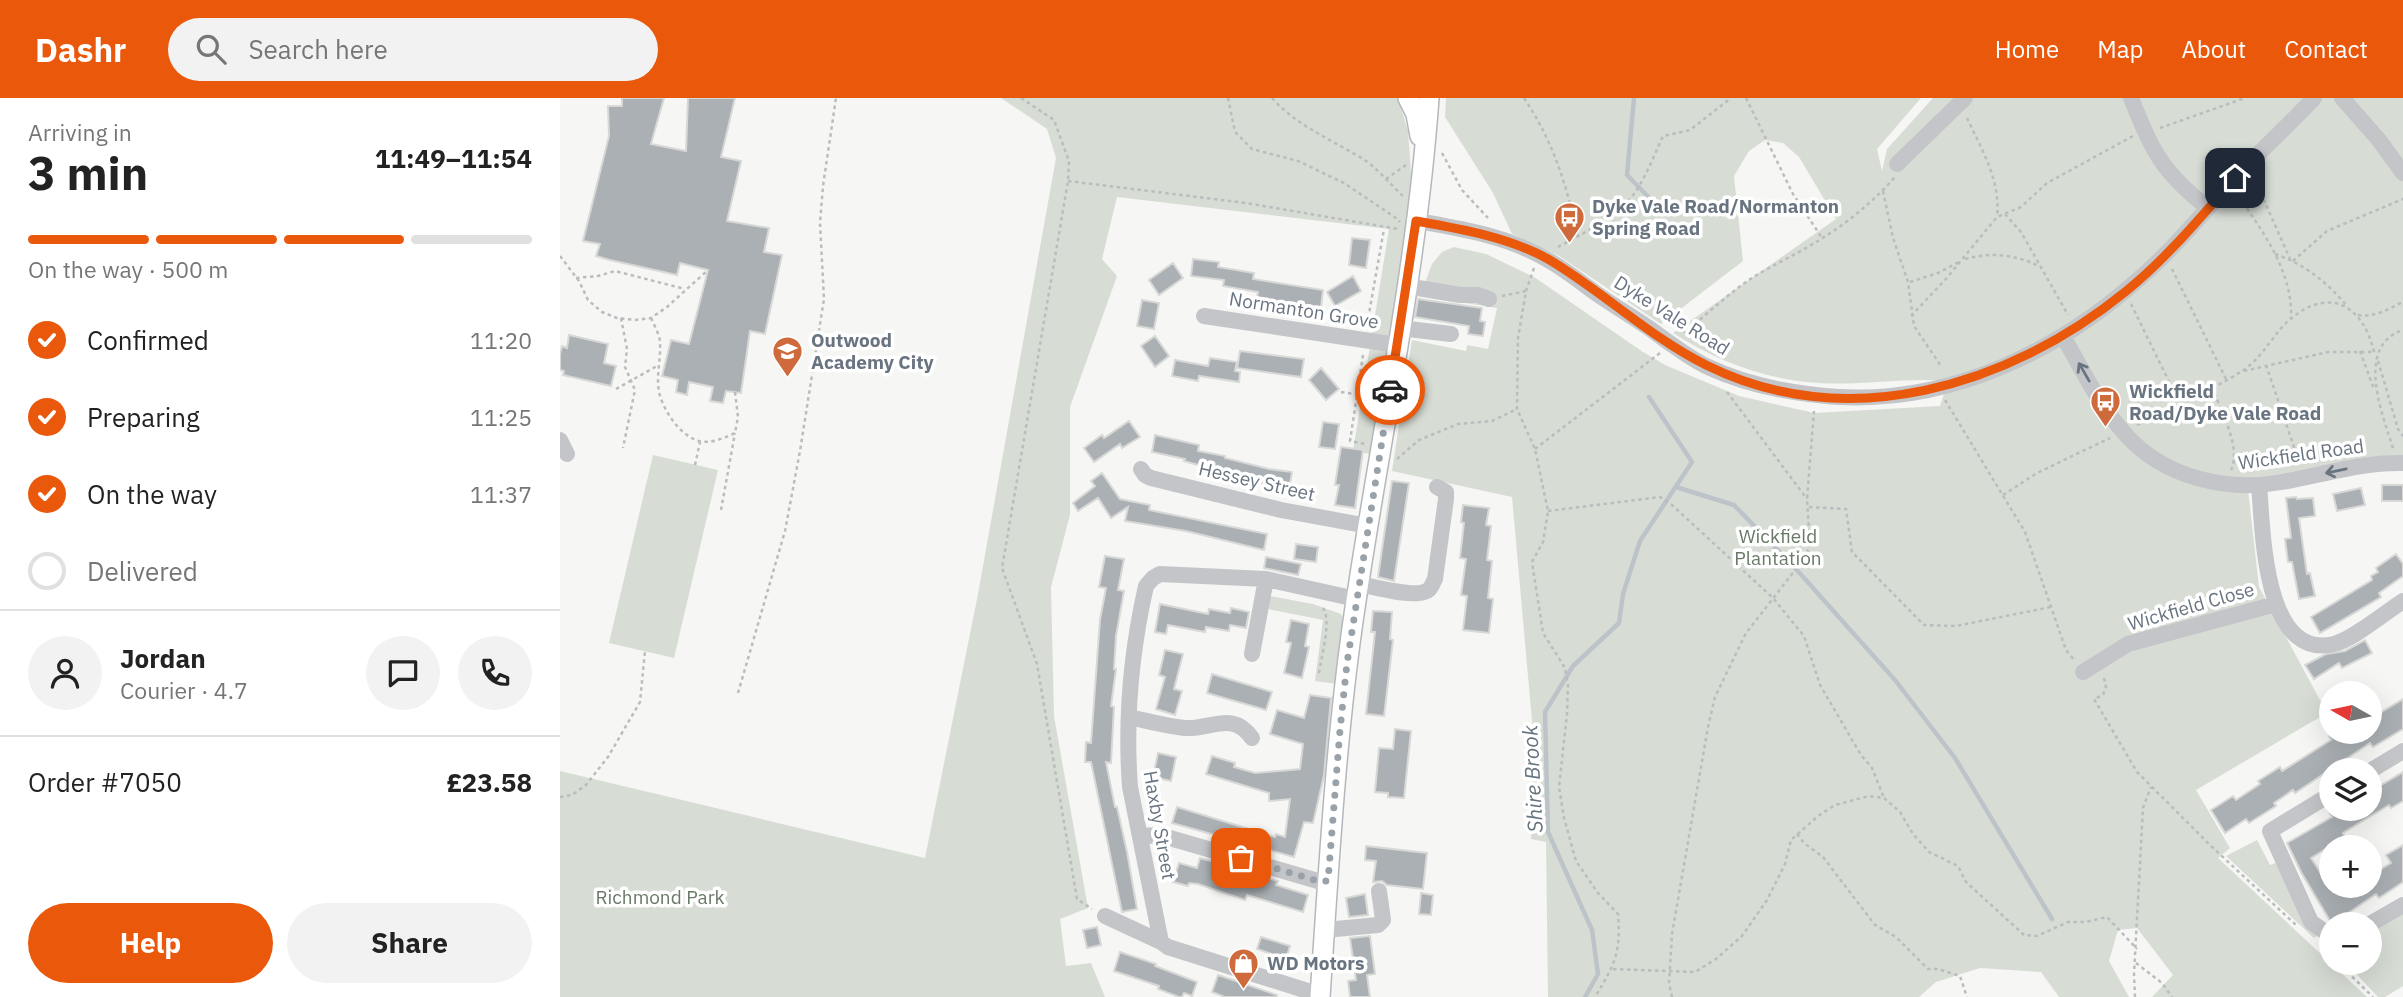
<!DOCTYPE html>
<meta charset="utf-8">
<style>
:root{--surface:#fff;--page:#f2f2f2;--text:#222;--muted:#767676;--line:#e0e0e0;--accent:#ea580c}
body{margin:0;font-family:"IBM Plex Sans",sans-serif;background:var(--page);color:var(--text);height:100vh;display:flex;flex-direction:column;font-size:26px;white-space:nowrap}
*{box-sizing:border-box;margin:0}
p{font-size:23px;color:var(--muted)}
.icon{flex:none;width:38px;height:38px;fill:none;stroke:currentColor;stroke-width:2;stroke-linecap:round;stroke-linejoin:round}
.map{position:relative;flex:1;overflow:hidden}
.sheet{display:flex;flex-direction:column;background:var(--surface);width:560px}
.sheet>*{flex:none}
.needle{width:46px;rotate:279deg}
.controls{position:absolute;left:1759px;top:583px;display:grid;gap:14px}
.controls a{display:grid;place-items:center;width:63px;height:63px;border-radius:50%;background:var(--surface);box-shadow:0 7px 28px #0002;font-size:35px}
.pin{position:absolute;display:grid;place-items:center;width:60px;height:60px;color:#fff;margin:-30px;border-radius:14px;box-shadow:0 4px 10px #0006}
.courier{position:absolute;display:grid;place-items:center;width:70px;height:70px;margin:-35px;border:5px solid #ea580c;border-radius:50%;background:#fff;color:#222;box-shadow:0 2px 9px #0007}
.headline em{font-style:normal;font-weight:700}
.headline div{display:flex;flex-direction:column-reverse}
.headline{display:flex;align-items:center;justify-content:space-between;height:119px;padding:0 28px}
h1{font-size:46px;font-weight:700;line-height:52px}
.bar{display:grid;grid-template-columns:repeat(4,1fr);gap:10px 7px;align-content:center;height:84px;padding:0 28px}
.bar i{height:9px;border-radius:5px;background:var(--line)}
.bar .current{background:var(--accent)}
.bar p{grid-column:span 4}
.line{display:flex;align-items:center;gap:18px;padding:0 28px;border-top:2px solid var(--line)}
.line div{flex:1}
.round{display:grid;place-items:center;flex:none;width:74px;height:74px;border-radius:37px;background:var(--page)}
ol{padding:0 28px;list-style:none}
li{display:flex;align-items:center;gap:21px;height:77px}
li p{margin-inline-start:auto}
li .icon{padding:7px;border-radius:50%;background:var(--accent);color:#fff;stroke-width:4}
li:last-child{color:var(--muted)}
li i{width:38px;height:38px;border:4px solid var(--line);border-radius:50%}
.primary-button{display:flex;gap:14px;margin-top:auto;padding:14px 28px}
.primary-button a{flex:1;height:80px;border-radius:42px;background:var(--accent);color:#fff;font-size:28px;font-weight:700;line-height:80px;text-align:center}
.primary-button a+a{background:var(--page);color:var(--text)}
header{display:flex;align-items:center;gap:42px;box-sizing:border-box;height:98px;padding:0 35px;background:var(--accent);color:#fff}
header strong{font-size:33px}
nav{display:flex;gap:38px;margin-inline-start:auto;font-size:24px}
.search{width:490px;height:63px;background:var(--page);display:flex;align-items:center;gap:18px;box-sizing:border-box;padding:0 24px;border-radius:38px;color:var(--muted);font-size:26px}
main{display:flex;flex:1;min-height:0}
.map>svg:first-child{display:block}
</style>
<header>
<strong>Dashr</strong>
<div class="search"><svg class="icon" aria-label="search" viewBox="0 0 24 24"><circle cx="10" cy="10" r="6"/><path d="M15 15l6 6"/></svg>Search here</div>
<nav><a>Home</a><a>Map</a><a>About</a><a>Contact</a></nav>
</header>
<main>
<section class="sheet">
<div class="headline"><div><h1>3 min</h1><p>Arriving in</p></div><em>11:49–11:54</em></div>
<div class="bar"><i class="current"></i><i class="current"></i><i class="current"></i><i></i><p>On the way · 500 m</p></div>
<ol>
<li><svg class="icon" aria-label="check" viewBox="0 0 24 24"><path d="M5 12l5 5 9-10"/></svg>Confirmed<p>11:20</p></li>
<li><svg class="icon" aria-label="check" viewBox="0 0 24 24"><path d="M5 12l5 5 9-10"/></svg>Preparing<p>11:25</p></li>
<li><svg class="icon" aria-label="check" viewBox="0 0 24 24"><path d="M5 12l5 5 9-10"/></svg>On the way<p>11:37</p></li>
<li><i></i>Delivered</li>
</ol>
<div class="line" style="height:126px"><a class="round"><svg class="icon" aria-label="person" viewBox="0 0 24 24"><circle cx="12" cy="8" r="4"/><path d="M4 21q1-7 8-7t8 7"/></svg></a><div><b>Jordan</b><p>Courier · 4.7</p></div><a class="round"><svg class="icon" aria-label="chat" viewBox="0 0 24 24"><path d="M4 5h16v11H9l-5 4z"/></svg></a><a class="round"><svg class="icon" aria-label="phone" viewBox="0 0 24 24"><path d="M5 4h4l2 5-3 2q2 4 5 5l2-3 5 2v4C11 20 4 13 5 4z"/></svg></a></div>
<div class="line" style="height:91px"><div>Order #7050</div><b>£23.58</b></div>
<div class="primary-button"><a>Help</a><a>Share</a></div>
</section>
<div class="map">
<svg width="1843" height="899" viewBox="0 0 1843 899">
<rect width="100%" height="100%" fill="#f6f6f4"/>
<path fill="#d7ddd5" d="M441 0H836L839 3 848 33 852 88 816 357 793 353 829 131 557 99 542 161 557 178 510 309V417L491 489 494 618 528 810 500 821 506 868 531 865 545 899H0V673L365 760 418 496 496 60 487 31Z
M886 0H1361L1317 51 1322 73 1327 51 1373 0H1843V360L1687 383 1699 489 1767 615 1636 692 1670 750 1658 760 1807 899H1592L1613 877 1577 830 1558 832 1549 863 1569 899H1499L1481 874 1420 870 1376 884 1359 899H988L986 744 971 741 974 645 952 399 832 373 852 242 906 253 907 247 928 251 937 210 860 198 872 166 882 154 894 149 926 156 974 179 1083 254 1105 267 1179 298 1254 315 1380 308 1388 283C1346 279 1301 288 1259 285 1205 282 1157 263 1113 235L1276 121 1239 59 1223 45 1205 42 1189 53 1174 78 1183 163 1101 226 999 158 952 136 933 95 885 19Z
M93 357 158 372 114 560 49 545Z
M710 498 753 506 781 516 785 525 777 586 755 583 763 522 708 511Z
M1697 742 1710 767 1718 764 1757 838 1754 840 1666 758Z
M1843 813V888L1825 899H1818L1786 865 1810 864V831Z"/>
<g fill="none" stroke-linecap="round" stroke-linejoin="round">
<path stroke="#bcc4c9" stroke-width="4.5" d="M1074 0 1067 77 1102 113
M1116 389 1174 407 1236 471 1335 582 1395 660 1492 821
M1025 899 1038 876 1032 832 988 734 985 614 1013 568 1059 525 1063 496 1080 443 1132 364 1089 299"/>
</g>
<path fill="#abb0b5" stroke="#d8d8d6" stroke-width="2" d="M62 0H104L91 46 126 53 128 0H175L161 59 181 63 167 123 209 130 204 154 222 157 205 236 190 233 181 295 166 293 163 305 150 303 153 289 129 284 127 297 116 294 118 282 102 278 111 242 129 246 148 172 120 165 117 177 50 162 36 158 40 146 23 143 49 38 48 8H62Z
M792 140 810 142 806 170 789 167Z
M633 161 659 164 658 169 694 175 693 181 763 192 761 209 697 200 698 194 663 188 664 182 631 178Z
M613 165 623 180 599 197 589 182Z
M793 178 801 193 775 208 767 194Z
M858 201 922 210 920 223 925 224 923 238 908 236 909 228 855 219Z
M582 202 599 205 594 231 577 228Z
M9 237 48 246 44 265 56 268 51 288 3 277 4 273 0 272V256L2 248 7 250Z
M595 238 609 258 595 269 581 248Z
M680 253 744 261 741 279 677 270Z
M650 260 677 264 675 273 680 274 679 284 639 278 638 283 612 278 615 262 648 268Z
M761 270 779 291 766 302 749 282Z
M569 323 580 339 562 350 560 346 534 364 524 350 542 337 544 340Z
M763 324 779 326 775 351 759 349Z
M595 337 639 347 638 353 665 358V360L709 371 732 374 729 391 641 372 642 368 624 363 625 361 592 354Z
M781 349 803 352 795 410 775 407 779 387H775Z
M542 375 560 401 590 407 589 412 707 436 704 452 626 433 565 423 568 409 551 420 538 400 518 413 513 405 535 388 531 383Z
M832 383 849 385 834 483 818 479Z
M1822 387H1843V403H1822Z
M1801 390 1805 407 1777 413 1773 396Z
M1736 399 1737 401 1753 400 1755 418 1739 420 1747 476 1750 475 1755 498 1739 501 1732 464H1728L1725 441 1731 440 1726 400Z
M903 407 929 410 926 427 931 428 927 462 932 463 928 500 933 501 929 535 903 532 907 498 901 497 906 461 900 460 904 425 901 424Z
M736 446 758 449 756 464 734 461Z
M1836 456 1843 466V478L1819 495 1821 499 1760 535 1751 519 1812 482 1811 478 1818 474 1816 470Z
M545 458 564 461 558 492 564 493 556 538 554 571H556L551 608 554 609 551 665 546 664 555 709H557L567 754 577 811 562 814 531 664H525L526 644 531 645 540 522 546 490 539 489Z
M706 459 741 466 738 477 704 470Z
M600 506 648 516 649 511 670 515 671 510 689 514 686 530 670 527 669 533 646 529 645 534 608 527 606 536 595 534Z
M813 513 832 514 830 541 833 542 824 618 806 616 815 534H811Z
M731 522 749 526 745 548 749 549 742 580 724 575 731 545 726 544Z
M1805 542 1812 555 1782 570 1779 565 1754 581 1745 567 1766 556 1785 553Z
M605 552 623 556 614 591 622 593 615 617 596 611 605 579 599 577Z
M652 576 712 594 706 612 647 595Z
M750 597 771 600 764 677 753 725 744 724 734 759 612 725 617 709 715 739 716 736 725 739 730 701 709 703V695L646 676 652 658 675 665 674 669 695 675 740 671 743 646 710 636 717 612 744 620Z
M1843 601V631L1813 649 1810 645 1735 695 1733 692 1714 705 1716 708 1689 725 1686 721 1665 735 1651 712 1673 698 1676 702 1700 686 1698 683 1720 669 1722 673 1771 642 1769 638 1777 634H1810V621Z
M835 631 851 633 844 700 828 699V695L815 694 819 650 833 651Z
M598 655 616 659 611 683 593 679Z
M1843 674V703L1831 710 1829 707 1783 735 1785 739 1751 760 1773 794 1783 788H1810V778L1831 765 1826 757 1843 747V784L1819 800 1816 796 1772 826 1741 774 1727 745 1772 719 1767 710H1810V683H1814L1818 689Z
M806 748 867 755 863 791 827 787 822 783 813 784 816 763 805 762Z
M640 760 718 783 716 787 748 797 743 814 687 797 685 802 638 786 629 785 628 788 613 784 619 765 637 770Z
M861 795 873 797 871 817 859 816Z
M805 796 808 817 789 819 786 800Z
M537 829 541 847 527 850 523 832Z
M810 838 815 876 807 877 810 899H790L788 883 796 882 790 840Z
M701 839 730 848 726 861 697 851Z
M560 854 596 866 595 868 637 884 632 898 624 895 622 899H619L598 891 599 888 554 873Z
M658 877 717 897 716 899H665L652 894Z"/>
<g fill="none" stroke-linecap="round" stroke-linejoin="round">
<defs>
<path id="major" d="M848 0 856 16 860 38
M760 899C769 767 776 634 796 503 821 336 857 169 869 0"/>
</defs>
<use href="#major" stroke="#b4b7bb" stroke-width="22"/>
<path stroke="#babcbe" stroke-width="2.5" stroke-dasharray="3.5 3.5" stroke-linecap="butt" d="M461 0 494 22 509 63 508 83 442 470 477 566 517 801 532 811
M668 0 675 34 692 51 738 63 784 85 836 120 840 124
M712 0C736 27 768 40 798 58 815 67 829 85 843 98
M964 0C994 45 1006 86 1018 138
M1186 0 1233 96 1262 140
M1407 20C1422 52 1441 83 1437 119
M1600 30 1685 0
M882 55 902 92 928 120
M826 81 846 67
M1695 82 1730 161
M508 83 686 105 838 131
M1323 93 1333 140 1348 184 1354 228 1381 268
M1679 99C1704 135 1733 175 1731 220
M1445 116 1461 134 1508 217
M998 149C1016 139 1049 123 1063 109 1082 90 1092 62 1103 38L1130 32 1171 0
M1715 156C1744 166 1767 184 1787 208
M0 158 19 183 28 202 42 214 57 220 75 222 91 220 107 209 148 172
M1405 161C1432 154 1453 156 1479 168
M1733 163 1767 133 1843 101
M974 170 966 193 958 240 957 311 975 351 988 413 983 444 972 464 983 535 1005 570 1008 587 1007 616 999 689 1004 720 1016 763 1038 795 1058 816C1061 855 1055 866 1035 899
M1612 171 1666 281
M16 180 38 178 55 173 125 191
M1350 184 1378 175 1399 164
M942 198 966 193
M1571 206 1619 304
M1798 217C1814 220 1828 211 1843 204
M1351 218 1385 182 1437 119 1461 109 1487 85 1573 38
M61 220 67 251 65 269 75 292 63 350
M91 220C94 227 100 237 100 245 101 262 96 277 99 294 103 312 120 338 139 343 151 346 164 340 175 335L178 319 175 294
M807 227 824 131
M1124 235C1147 216 1170 194 1195 178 1215 166 1237 156 1256 144 1285 127 1313 104 1335 79
M1800 253 1814 291
M803 257 790 343 805 346
M1818 263 1838 331 1843 338
M1706 267 1735 352 1733 367
M1684 273 1768 254H1815
M1652 289C1660 311 1682 350 1671 372
M56 291 97 268
M781 294 813 299
M1167 294 1247 401
M1385 302 1465 434 1506 552 1515 563
M1577 327C1612 308 1650 294 1682 273 1705 258 1714 233 1733 219 1772 188 1804 210 1814 254
M1833 350C1823 318 1794 248 1843 232
M975 351 1100 255
M837 361 859 342 898 326 932 323 957 311
M135 367 140 344
M1443 397 1477 375 1550 340
M1249 409 1286 411 1292 454 1364 527 1396 528 1491 509
M161 412 175 335
M988 413 1100 399 1112 407 1213 500 1244 538 1260 587 1301 657 1312 670 1324 700
M759 575C761 559 772 523 763 510
M1544 580 1546 589 1543 597 1534 601 1577 674 1651 748 1736 827
M178 595 225 433 240 353 264 201 260 125 263 88 276 0
M0 699 12 697 26 687 48 659 80 604 85 553
M1237 736 1244 745 1263 759 1315 827 1336 839 1368 871H1378L1400 878 1407 899
M1761 851 1771 859
M1777 864 1813 899
M1576 865 1602 885 1612 899
M1053 871 1135 874 1156 861 1182 838 1207 802 1225 766 1231 742 1258 718 1275 707 1309 698 1324 700 1340 714 1353 736 1369 754 1398 768 1406 784 1464 837 1477 838 1508 824H1525L1547 819 1577 851
M1112 899 1109 885 1112 836 1148 629 1155 599 1186 535 1236 471 1250 449 1247 401 1254 313
M1575 899 1574 876 1583 710 1591 689"/>
<path stroke="#c3c5c8" stroke-width="16" d="M1571 0C1593 54 1601 73 1648 110
M1782 0 1819 42 1843 75
M1337 66 1405 0
M857 123C902 131 948 138 988 162 1006 172 1023 186 1040 198 1056 209 1073 219 1089 230 1107 243 1126 258 1146 268 1188 288 1233 296 1279 299 1392 305 1499 253 1581 179 1616 149 1644 113 1676 79 1701 52 1729 27 1754 0
M846 188 900 197H918L929 201
M644 218 837 247
M840 230 891 236
M1503 238C1522 272 1540 308 1566 337 1605 380 1667 394 1722 384 1762 377 1802 364 1843 365
M0 342 7 356
M581 371 585 377 591 380 721 412 808 428
M1699 387C1703 431 1703 563 1774 546 1792 542 1826 514 1843 503
M799 486C815 489 850 499 864 494 871 493 872 486 875 481L886 401V394L877 389
M692 556 706 481
M1523 574 1568 546 1716 506
M569 619C587 623 606 628 625 630 651 632 672 612 692 640
M1810 673 1843 653
M1771 696 1710 733 1751 824 1771 838
M580 737 603 738 758 783H768
M545 818 601 844
M1810 826 1843 807
M765 832 818 827 823 822 819 793
M760 897 608 849 601 844 570 689C565 621 571 554 586 488L593 480 600 476 706 481 796 501"/>
<use href="#major" stroke="#fff" stroke-width="19"/>
</g>
<defs><path id="oneway-shaft" d="M-6 0H5M1.5-3L5.5 0L1.5 3" fill="none" stroke-width="1.6" stroke-linecap="round" stroke-linejoin="round" transform="scale(1.75)"/></defs>
<g stroke="#697481">
<use href="#oneway-shaft" transform="translate(1524 274) rotate(-120)"/>
<use href="#oneway-shaft" transform="translate(1776 373) rotate(168)"/>
</g>
<g fill="none" stroke-linecap="round" stroke-linejoin="round">
<path stroke="#9aa2a9" stroke-width="7" stroke-dasharray="0 12.6" d="M681 760 758 783H768L780 632 787 565 830 292"/>
<path stroke="#ea580c" stroke-width="9" d="M830 292 856 123C901 131 948 139 988 161 1041 192 1091 240 1146 267 1287 337 1448 289 1565 194 1606 161 1640 120 1675 80"/>
</g>
<defs>
<symbol id="bus-pin" viewBox="-11 -11 22 30"><path d="M0 17L-7.5 6A9.5 9.5 0 1 1 7.5 6Z" fill="#ce6a3b" stroke="#fff"/><path d="M-5-6H5V4H4V6H2V4H-2V6H-4V4H-5ZM-3.5-4V0h7V-4ZM-3.5 1.2v1.5H-2V1.2ZM2 1.2v1.5H3.5V1.2Z" fill="#fff"/></symbol>
<symbol id="school-pin" viewBox="-11 -11 22 30"><path d="M0 17L-7.5 6A9.5 9.5 0 1 1 7.5 6Z" fill="#ce6a3b" stroke="#fff"/><path d="M0-5L7-2L0 1L-7-2ZM-4 1L0 2.5L4 1V4Q0 6-4 4Z" fill="#fff"/></symbol>
<symbol id="shop-pin" viewBox="-11 -11 22 30"><path d="M0 17L-7.5 6A9.5 9.5 0 1 1 7.5 6Z" fill="#ce6a3b" stroke="#fff"/><path d="M-5-2.5h2.3a2.7 3.5 0 0 1 5.4 0H5L5.5 6h-11ZM-1.5-2.5h3a1.5 2.3 0 0 0-3 0Z" fill="#fff"/></symbol>
</defs>
<g fill-rule="evenodd">
<use href="#bus-pin" x="992" y="102" width="35" height="47"/>
<use href="#school-pin" x="210" y="236" width="35" height="47"/>
<use href="#bus-pin" x="1528" y="286" width="35" height="47"/>
<use href="#shop-pin" x="666" y="848" width="35" height="47"/>
</g>
<g text-anchor="middle" stroke-width="7" stroke-linejoin="round" paint-order="stroke">
<g font-size="19" font-weight="bold" fill="#697481" stroke="#fff" text-anchor="start">
<text x="1032" y="115">Dyke Vale Road/Normanton<tspan x="1032" dy="22">Spring Road</tspan></text>
<text x="251" y="249">Outwood<tspan x="251" dy="22">Academy City</tspan></text>
<text x="1569" y="300">Wickfield<tspan x="1569" dy="22">Road/Dyke Vale Road</tspan></text>
<text x="707" y="872">WD Motors</text>
</g>
<g font-size="19" fill="#697481" stroke="#fff">
<text transform="translate(744 212) rotate(9)" y="7">Normanton Grove</text>
<text transform="translate(1112 217) rotate(32)" y="7">Dyke Vale Road</text>
<text transform="translate(1741 356) rotate(-8)" y="7">Wickfield Road</text>
<text transform="translate(697 383) rotate(13)" y="7">Hessey Street</text>
<text transform="translate(1631 508) rotate(-16)" y="7">Wickfield Close</text>
<text transform="translate(600 727) rotate(80)" y="7">Haxby Street</text>
</g>
<g font-size="19" fill="#697967" stroke="#fff">
<text x="1218" y="445">Wickfield<tspan x="1218" dy="22">Plantation</tspan></text>
<text x="100" y="806">Richmond Park</text>
</g>
<g font-size="21" font-style="italic" fill="#65747d" stroke="#fff">
<text transform="translate(973 681) rotate(-93)" y="7">Shire Brook</text>
</g>
</g>
</svg>
<div class="controls">
<a><svg class="needle" viewBox="-14 -14 28 28"><path d="M0-13l5 13h-10z" fill="#e53935"/><path d="M0 13l5-13h-10z" fill="#767676"/></svg></a>
<a><svg class="icon" aria-label="layers" viewBox="0 0 24 24"><path d="M12 4l9 5-9 5-9-5zM3 14l9 5 9-5"/></svg></a>
<a>+</a>
<a>−</a>
</div>
<div class="pin" style="left:681px;top:760px;background:#ea580c"><svg class="icon" aria-label="bag" viewBox="0 0 24 24"><path d="M5 8h14l-1 12H6zM9 8a3 3 0 0 1 6 0"/></svg></div>
<div class="pin" style="left:1675px;top:80px;background:#1f2937"><svg class="icon" aria-label="home" viewBox="0 0 24 24"><path d="M3 11l9-7 9 7M6 9v11h12V9"/></svg></div>
<div class="courier" style="left:830px;top:292px"><svg class="icon" aria-label="car" viewBox="0 0 24 24"><path d="M5 17H2v-5l4-1 3-4h7l3 4 3 1v5h-3M9 17h6M6 11h13"/><circle cx="7" cy="17" r="2"/><circle cx="17" cy="17" r="2"/></svg></div>
</div>
</main>
